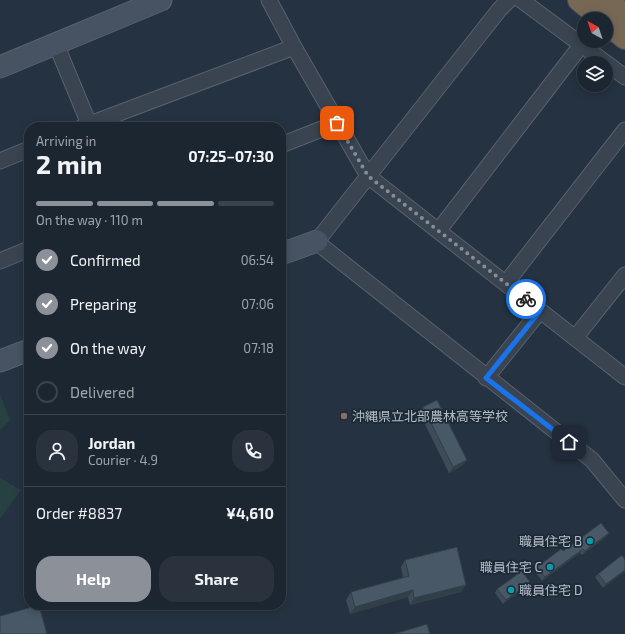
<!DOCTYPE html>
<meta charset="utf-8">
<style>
:root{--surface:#1c2631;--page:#29323d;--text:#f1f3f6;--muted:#a0a5ab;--line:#3a434d;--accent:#8c9099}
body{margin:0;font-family:"Exo 2","Noto Sans JP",sans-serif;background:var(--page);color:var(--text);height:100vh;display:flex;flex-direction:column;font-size:15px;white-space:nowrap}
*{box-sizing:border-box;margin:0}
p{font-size:13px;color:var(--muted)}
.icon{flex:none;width:22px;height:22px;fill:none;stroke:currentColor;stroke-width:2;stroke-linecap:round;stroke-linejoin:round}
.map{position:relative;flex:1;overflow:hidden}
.panel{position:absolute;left:24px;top:122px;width:262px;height:488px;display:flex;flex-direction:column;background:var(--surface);border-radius:16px;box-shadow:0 2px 10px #0003,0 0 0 1px var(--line)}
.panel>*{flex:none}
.needle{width:26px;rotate:320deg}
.buttons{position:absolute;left:577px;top:12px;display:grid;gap:8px}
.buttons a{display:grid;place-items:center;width:36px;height:36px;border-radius:50%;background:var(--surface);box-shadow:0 2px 10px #0003,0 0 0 1px var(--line);font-size:20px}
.pin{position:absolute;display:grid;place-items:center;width:34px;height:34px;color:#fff;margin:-17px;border-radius:8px;box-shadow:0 2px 6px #0006}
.courier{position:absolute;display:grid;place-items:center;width:40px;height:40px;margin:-20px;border:3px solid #1a73e8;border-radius:50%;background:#fff;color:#222;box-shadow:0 1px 5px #0007}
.summary em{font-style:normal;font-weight:700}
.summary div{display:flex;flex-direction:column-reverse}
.summary{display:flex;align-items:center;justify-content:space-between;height:68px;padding:0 12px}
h1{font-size:26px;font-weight:700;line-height:30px}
.bar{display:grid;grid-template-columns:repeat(4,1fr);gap:6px 4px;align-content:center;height:48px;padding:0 12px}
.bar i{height:5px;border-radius:3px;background:var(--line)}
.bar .on{background:var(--accent)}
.bar p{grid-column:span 4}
.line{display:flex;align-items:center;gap:10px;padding:0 12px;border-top:1px solid var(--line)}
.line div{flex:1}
.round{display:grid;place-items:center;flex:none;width:42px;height:42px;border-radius:16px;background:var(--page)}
ol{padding:0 12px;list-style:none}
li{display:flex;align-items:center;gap:12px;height:44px}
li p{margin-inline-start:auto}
li .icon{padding:4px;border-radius:50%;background:var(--accent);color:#fff;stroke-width:4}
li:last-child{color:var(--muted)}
li i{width:22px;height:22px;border:2px solid var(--line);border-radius:50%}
.primary-button{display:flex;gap:8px;margin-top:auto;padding:8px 12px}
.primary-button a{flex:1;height:46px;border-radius:16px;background:var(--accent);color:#fff;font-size:16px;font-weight:700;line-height:46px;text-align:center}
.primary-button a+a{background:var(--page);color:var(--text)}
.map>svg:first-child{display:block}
</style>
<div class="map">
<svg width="625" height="634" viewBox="0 0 625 634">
<rect width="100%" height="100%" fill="#253241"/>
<path fill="#274042" d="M0 394 10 420 0 430Z
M0 478 21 490 0 519Z"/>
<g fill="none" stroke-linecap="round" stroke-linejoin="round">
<defs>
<path id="street" d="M269 0 294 47 368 176 625 377
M509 0 499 10 317 241 324 248 592 460 625 500
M521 0 625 77
M56 44 89 124
M82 127 294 47
M281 145 337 123
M0 161 29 149
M439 230 582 44
M0 261 29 249
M506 283 625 130
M575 338 625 275
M486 378 540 311"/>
<path id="secondary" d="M0 67 161 0
M281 254 317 241
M0 361 29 350"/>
<path id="highway" d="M579 0 602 19
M607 0 625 16
M606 23 625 38"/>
</defs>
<use href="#street" stroke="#57626e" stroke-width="17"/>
<use href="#secondary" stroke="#57626e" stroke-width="23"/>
<use href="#highway" stroke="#444f5b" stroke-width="24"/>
<use href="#street" stroke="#394450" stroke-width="15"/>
<use href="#secondary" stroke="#475363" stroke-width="21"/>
<use href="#highway" stroke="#776856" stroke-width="22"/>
</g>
<path fill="#3e4c59" d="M423 407 463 465 449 473 419 412Z
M609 533 606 537 582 555 580 553 542 581 534 570 537 567 563 551Z
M405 560 466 585 461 592 410 605 408 597 350 614 346 600 351 592 403 578 401 567Z
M625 560 603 588 595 577 598 574Z
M527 586 503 604 495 593 497 589Z"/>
<path fill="#323e48" d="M467 460 463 465 449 473 453 467Z
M609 533 606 537 582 555 585 551Z
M583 549 580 553 542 581 545 577Z
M625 570V572L603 588 606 584Z
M530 582 527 586 503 604 506 600Z
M466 585 461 592 410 605 414 598Z
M413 590 408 597 350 614 355 607Z"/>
<path fill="#485867" stroke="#323e48" d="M437 400 467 460 453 467 423 407Z
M601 523 609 533 585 551 583 549 545 577 537 567 561 549 563 551Z
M457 547 466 585 414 598 413 590 355 607 351 592 409 576 405 560Z
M622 555 625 560V570L606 584 598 574Z
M522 571 530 582 506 600 497 589Z
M39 605 47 634H0V616Z
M427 624 430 634H394Z"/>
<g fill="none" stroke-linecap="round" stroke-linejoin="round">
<path stroke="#838e9b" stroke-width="4" stroke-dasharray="0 7.2" d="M337 123 368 176 526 299"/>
<path stroke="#1a73e8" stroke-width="5" d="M526 299 540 311 486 378 569 442"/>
</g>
<circle fill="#8d6e63" stroke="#1e2936" stroke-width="1.5" cx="344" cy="416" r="4"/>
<g fill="#0f9aa8" stroke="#1e2936" stroke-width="1.5">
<circle cx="590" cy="541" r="4"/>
<circle cx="550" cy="567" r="4"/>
<circle cx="511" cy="590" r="4"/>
</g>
<g text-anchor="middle" stroke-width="3.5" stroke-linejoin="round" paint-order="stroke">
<g font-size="13" fill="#b5bfcb" stroke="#1e2936" text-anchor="start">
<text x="352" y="421">沖縄県立北部農林高等学校</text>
<text x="582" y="546" text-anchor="end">職員住宅 B</text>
<text x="542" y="572" text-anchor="end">職員住宅 C</text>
<text x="519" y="595">職員住宅 D</text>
</g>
</g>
</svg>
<div class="buttons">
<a><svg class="needle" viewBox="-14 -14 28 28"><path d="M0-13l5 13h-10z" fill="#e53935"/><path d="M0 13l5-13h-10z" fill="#a0a5ab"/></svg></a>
<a><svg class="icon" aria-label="layers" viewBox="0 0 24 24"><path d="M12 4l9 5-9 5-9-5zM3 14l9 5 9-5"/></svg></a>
</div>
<div class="pin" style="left:337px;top:123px;background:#ea580c"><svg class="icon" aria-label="bag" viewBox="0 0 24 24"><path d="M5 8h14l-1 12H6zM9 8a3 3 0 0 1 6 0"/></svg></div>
<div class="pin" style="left:569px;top:442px;background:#1f2937"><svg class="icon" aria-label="home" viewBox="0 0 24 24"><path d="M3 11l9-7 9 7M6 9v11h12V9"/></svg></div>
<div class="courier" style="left:526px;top:299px"><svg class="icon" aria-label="bike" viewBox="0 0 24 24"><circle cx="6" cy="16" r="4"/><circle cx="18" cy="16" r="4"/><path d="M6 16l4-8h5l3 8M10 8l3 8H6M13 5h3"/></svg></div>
<section class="panel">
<div class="summary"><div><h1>2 min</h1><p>Arriving in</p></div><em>07:25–07:30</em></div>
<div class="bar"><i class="on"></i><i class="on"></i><i class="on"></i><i></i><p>On the way · 110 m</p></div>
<ol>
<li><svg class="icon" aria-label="check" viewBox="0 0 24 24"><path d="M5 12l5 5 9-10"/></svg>Confirmed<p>06:54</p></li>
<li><svg class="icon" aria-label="check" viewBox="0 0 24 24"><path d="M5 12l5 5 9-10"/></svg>Preparing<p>07:06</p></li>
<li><svg class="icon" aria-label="check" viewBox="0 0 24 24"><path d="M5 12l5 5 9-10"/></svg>On the way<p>07:18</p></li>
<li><i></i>Delivered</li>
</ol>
<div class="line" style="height:72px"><a class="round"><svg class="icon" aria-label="person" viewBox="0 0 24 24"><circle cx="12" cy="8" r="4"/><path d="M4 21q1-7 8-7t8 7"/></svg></a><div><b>Jordan</b><p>Courier · 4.9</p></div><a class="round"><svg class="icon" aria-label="phone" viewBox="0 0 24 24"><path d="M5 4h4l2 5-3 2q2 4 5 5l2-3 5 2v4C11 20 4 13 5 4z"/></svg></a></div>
<div class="line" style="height:52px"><div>Order #8837</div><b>¥4,610</b></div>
<div class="primary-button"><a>Help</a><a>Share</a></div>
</section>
</div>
